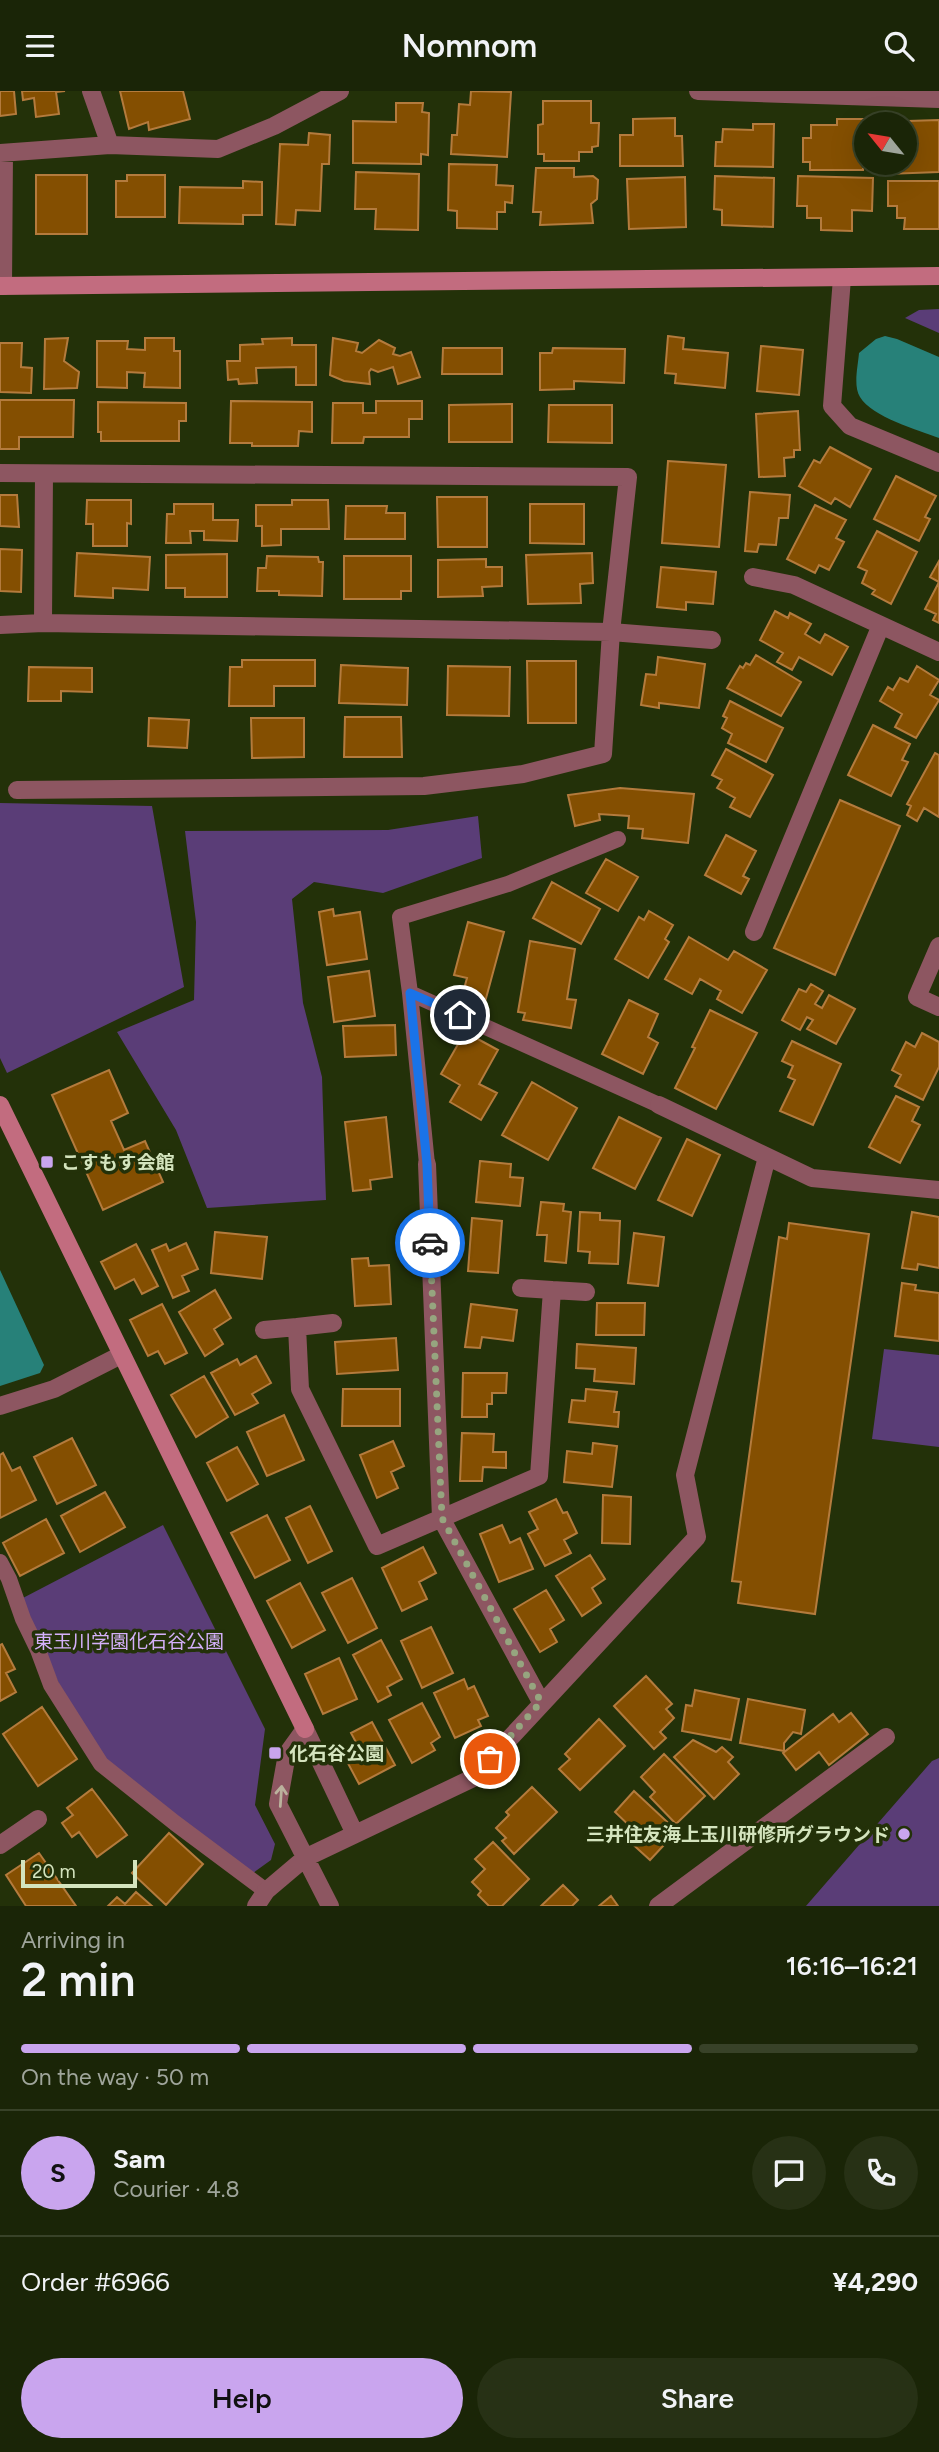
<!DOCTYPE html>
<meta charset="utf-8">
<style>
:root{--surface:#1a2507;--page:#273115;--text:#f1f3f6;--muted:#9fa59b;--line:#384228;--accent:#c9a5ee}
body{margin:0;font-family:Figtree,"Noto Sans JP",sans-serif;background:var(--page);color:var(--text);height:100vh;display:flex;flex-direction:column;font-size:26px;white-space:nowrap}
*{box-sizing:border-box;margin:0}
p{font-size:23px;color:var(--muted)}
.icon{flex:none;width:38px;height:38px;fill:none;stroke:currentColor;stroke-width:2;stroke-linecap:round;stroke-linejoin:round}
.map{position:relative;height:1815px;overflow:hidden}
.sheet{display:flex;flex-direction:column;background:var(--surface);flex:1}
.sheet>*{flex:none}
.needle{width:46px;rotate:300deg}
.controls{position:absolute;left:854px;top:21px;display:grid;gap:14px}
.controls a{display:grid;place-items:center;width:63px;height:63px;border-radius:50%;background:var(--surface);box-shadow:0 7px 28px #0002,0 0 0 2px var(--line);font-size:35px}
.scale{position:absolute;left:21px;bottom:18px;width:116px;box-sizing:border-box;padding-left:7px;border:4px solid #d4e4be;border-top:0;font-size:19px;line-height:24px;white-space:nowrap;color:#d4e4be;-webkit-text-stroke:5px #233109;paint-order:stroke}
.pin{position:absolute;display:grid;place-items:center;width:60px;height:60px;color:#fff;margin:-30px;border:4px solid #fff;border-radius:50%;box-shadow:0 2px 7px #0007}
.courier{position:absolute;display:grid;place-items:center;width:70px;height:70px;margin:-35px;border:5px solid #1a73e8;border-radius:50%;background:#fff;color:#222;box-shadow:0 2px 9px #0007}
.head em{font-style:normal;font-weight:600}
.head div{display:flex;flex-direction:column-reverse}
.head{display:flex;align-items:center;justify-content:space-between;height:119px;padding:0 21px}
h1{font-size:46px;font-weight:600;line-height:52px}
.bar{display:grid;grid-template-columns:repeat(4,1fr);gap:10px 7px;align-content:center;height:84px;padding:0 21px}
.bar i{height:9px;border-radius:5px;background:var(--line)}
.bar .on{background:var(--accent)}
.bar p{grid-column:span 4}
.line{display:flex;align-items:center;gap:18px;padding:0 21px;border-top:2px solid var(--line)}
.line div{flex:1}
.round{display:grid;place-items:center;flex:none;width:74px;height:74px;border-radius:37px;background:var(--page)}
.button{display:flex;gap:14px;margin-top:auto;padding:14px 21px}
.button a{flex:1;height:80px;border-radius:42px;background:var(--accent);color:#111;font-size:28px;font-weight:600;line-height:80px;text-align:center}
.button a+a{background:var(--page);color:var(--text)}
header{display:flex;justify-content:space-between;align-items:center;height:91px;padding:0 21px;background:var(--surface);font-size:32px;font-weight:600}
.map>svg:first-child{display:block}
</style>
<header><svg class="icon" aria-label="menu" viewBox="0 0 24 24"><path d="M4 6h16M4 12h16M4 18h16"/></svg>Nomnom<svg class="icon" aria-label="search" viewBox="0 0 24 24"><circle cx="10" cy="10" r="6"/><path d="M15 15l6 6"/></svg></header>
<div class="map">
<svg width="939" height="1815" viewBox="0 0 939 1815">
<rect width="100%" height="100%" fill="#233109"/>
<path fill="#5a3d77" d="M939 218V242L905 227 919 219Z
M0 712 152 715 184 896 7 982 0 967Z
M478 725 482 767 383 802 314 791 292 808 303 912 322 986 326 1109 207 1117 176 1039 117 941 194 909 196 831 185 740 388 739Z
M884 1258 939 1264V1356L872 1348Z
M163 1434 265 1638 255 1714 275 1753 271 1769 249 1785 102 1667 59 1593 21 1508Z
M939 1667V1815H806L932 1670Z"/>
<path fill="#278179" d="M885 245 897 248 939 266V347C918 339 872 326 860 306 853 295 858 275 859 262L876 248Z
M0 1179 44 1274 40 1282 0 1295Z"/>
<path fill="#844f01" stroke="#b47b3d" stroke-width="2" d="M0 0H14L16 23 0 25Z
M22 0H65L56 1 59 23 36 26 34 7 23 9Z
M120 0H183L190 28 149 39 148 31 129 38Z
M471 0 511 1 507 66 451 63 452 44H457L459 13 470 14Z
M543 10H591V32H599L598 55 592 56V61H579V70H544V63H538V34L543 33Z
M396 12H423L422 21 429 22 428 64 421 63V73L353 72V30L396 31Z
M675 27V45H682L683 75H620V44H633V28Z
M837 28H863V79H810V71H803V47H811V34H837Z
M939 29V81L887 83 886 72H905V39H908V30Z
M753 33H774L773 76 715 75 716 51H722L723 38 753 39Z
M309 42 330 44 329 73H322L320 120 296 119 295 134 276 133 280 53 308 54Z
M449 73 497 74 496 94 513 95 512 112 505 111V121H497V138L457 137V120L448 119Z
M536 77H574V86L593 85 598 89 597 108 591 113 593 132 540 134 541 121H533Z
M356 81 419 83 418 139 375 138 376 118H355Z
M36 84H87V143H36Z
M127 84H165V126H116V90H127Z
M715 85 774 87 773 136 722 134V119L714 118Z
M798 85 873 87 872 120 852 119V140L821 139V127H807V115H797Z
M685 86 686 136 629 138 627 88Z
M243 90 262 91V124H243V133L179 132 180 96 243 97Z
M888 90H939V138H904L905 127H897V115H888Z
M668 245 684 247 683 258 728 262 725 297 675 292 676 283 665 282Z
M68 247 64 270 79 281 77 297 44 298 45 248Z
M145 247H174V260H180V297L144 296 145 282 127 281V297L97 296V250H128L127 258 145 259Z
M292 247V254H316V294H296V276L256 277 257 292 239 293 238 288 228 289 227 270H240V254L263 253 262 248Z
M333 247 358 252 356 260 362 262 379 249 395 257 393 263 400 265 411 261 420 286 398 293 393 276 378 281 371 278 369 281 370 293 344 290 330 284Z
M0 252H22L21 276 32 277 31 302 0 301Z
M761 255 803 259 799 304 757 300Z
M443 257H502V283H442Z
M553 257 625 258 624 292 574 290V298L540 299V262H552Z
M0 309H74L73 346H19V358H0Z
M231 310 312 311V341L299 340 298 355H252V352H230Z
M376 310H422V328H409V346H364L363 352H332L333 312H363V322H376Z
M98 311 186 312V330H179V350H101V341H98Z
M512 313V351H449V314Z
M549 314H612V352L548 351Z
M798 320 800 359H794V366L784 367 785 385 759 386 756 323Z
M830 356 871 378 850 416 835 407 831 413 799 395 814 369 820 372Z
M668 370 726 374 719 456 662 452Z
M896 385 936 405 925 426 930 428 919 450 874 428Z
M750 401 790 404 788 427H779L776 454 759 453 757 461 745 460Z
M0 404H17L19 436 0 435Z
M437 406H487V456H438Z
M87 409H131V433L127 432V455H93V433H86Z
M292 409H328L329 438H281V454L262 455V435H256V414H292Z
M174 413H213V429H238L237 450 204 449V440H190L191 452H166L167 423H174Z
M530 413H584V453L530 452Z
M815 414 846 429 836 447 844 451 829 479 819 474 815 482 787 468Z
M346 415H387L386 422H405V448H345Z
M877 440 917 461 891 513 872 503 875 499 862 492 867 480 858 476Z
M0 458 22 459 21 501 0 500Z
M77 462 150 466 148 499 113 497V507L75 505Z
M592 462 593 492 580 493 581 512 528 513 526 464Z
M227 463V506H185V497H166V464Z
M267 465 318 466 319 471H323L322 505 279 504V500H257L258 477H266Z
M344 465H411V500H401V508H344Z
M486 468V476H502V495L482 496 483 505 438 506V469Z
M939 470V491L930 486Z
M661 476 716 481 713 513 686 511V519L657 516Z
M939 491V532L933 529 936 523 925 518Z
M775 520 788 527 790 522 811 533 805 543 820 552 825 543 848 556 832 584 799 566 792 579 777 571 783 562 760 549Z
M756 564 801 591 781 625 727 597 740 575 743 577 746 572 750 574Z
M658 566 705 573 699 617 659 612V617L641 614 646 583 656 584Z
M242 569H315V595H274V615H229L230 576H242Z
M527 570H576V632H528Z
M341 574 408 577 407 614 339 612Z
M448 575 510 576 509 625 447 624Z
M917 575 939 589 930 604 939 609 916 647 895 636 902 623 880 610 888 596 893 599 900 587 908 591Z
M29 576 92 577V601L61 600V610H28Z
M730 610 783 637 766 671 728 652 732 643 722 637 727 627 723 625Z
M345 626H401L402 666H344Z
M149 627 189 629 187 657 148 655Z
M251 627H304V666L252 667Z
M873 634 910 653 902 669 908 671 891 705 848 684Z
M726 658 773 684 750 726 730 716 735 707 717 697 722 689 712 684Z
M935 662 939 664V726L924 717 917 730 907 724 911 715 907 713Z
M620 697 694 703 688 752 642 747 643 738 628 737 629 725 599 723 600 729 575 735 568 704Z
M840 709 900 735 835 884 774 857Z
M726 744 756 760 743 785 749 788 741 803 705 784Z
M606 768 638 786 618 820 586 802Z
M552 791 600 818 581 853 533 827Z
M333 818 334 825 360 821 367 868 327 874 319 821Z
M649 820 673 834 665 848 669 851 648 887 615 868 639 826 644 829Z
M468 831 504 841 485 911 462 905 467 887 454 884Z
M689 846 728 869 734 860 767 879 742 922 717 908 721 900 700 888 692 903 665 888Z
M530 850 575 858 567 908 576 909 571 937 523 929 525 922 518 921Z
M369 880 375 925 334 931 328 886Z
M811 893 823 900 815 913 822 917 829 904 855 918 836 953 807 938 813 929 807 926 800 939 782 929 799 898 806 901Z
M629 909 658 923 648 946 658 952 643 983 602 963Z
M710 919 757 942 716 1018 675 997 695 957 692 956Z
M395 934 396 964 345 966 343 935Z
M465 941 498 959 479 993 497 1002 481 1029 450 1011 460 994 441 983Z
M922 942 939 951V976L923 1009 895 995 901 984 892 979 906 951 915 956Z
M792 950 841 973 813 1034 780 1020 795 989 788 986 793 975 782 970Z
M109 979 128 1022 111 1030 124 1059 145 1050 163 1091 103 1119 52 1004Z
M532 991 577 1017 548 1069 502 1044Z
M896 1005 919 1016 912 1030 920 1034 900 1072 869 1056Z
M386 1026 392 1086 370 1089 371 1098 353 1100 345 1031Z
M619 1026 661 1047 635 1098 593 1077Z
M687 1048 720 1064 692 1125 658 1109Z
M480 1070 511 1073 510 1086 523 1087 520 1115 476 1111Z
M541 1111 564 1113 563 1120 571 1121 566 1172 545 1170 547 1144H537Z
M580 1121 600 1122V1129L620 1130 618 1173 589 1172 590 1161 578 1160Z
M912 1121 939 1126V1177L918 1173 917 1179 902 1177Z
M472 1127 502 1130 498 1182 468 1180Z
M789 1132 869 1143 815 1523 738 1512 741 1491 732 1490 779 1146 787 1148Z
M215 1141 267 1146 262 1188 211 1182Z
M634 1142 664 1146 658 1195 628 1192Z
M186 1152 198 1178 182 1185 189 1200 173 1207 152 1159 166 1153 169 1160Z
M136 1153 158 1195 142 1203 134 1188 115 1198 101 1171Z
M368 1167 369 1175 389 1174 391 1213 355 1215 352 1168Z
M902 1192 916 1194 915 1199 939 1202V1250L895 1245Z
M215 1199 231 1227 214 1238 223 1253 205 1265 179 1221Z
M597 1212H645L644 1244H596Z
M162 1213 187 1262 165 1273 158 1260 148 1265 130 1229Z
M471 1213 517 1219 513 1250 482 1246 480 1257 465 1256Z
M396 1247 398 1279 337 1283 335 1251Z
M577 1253 636 1257 634 1293 594 1290 595 1278 576 1277Z
M256 1265 271 1292 252 1303 258 1312 235 1324 211 1282 237 1268 240 1274Z
M463 1282H507L506 1302H492V1313H487V1326H462Z
M204 1285 228 1326 196 1346 171 1304Z
M343 1298H400V1335H342Z
M586 1298 617 1301 614 1321H619L618 1336 569 1331 572 1309 585 1310Z
M284 1324 304 1369 267 1385 247 1341Z
M462 1342 494 1343 493 1361H506V1377L483 1376 482 1390H460Z
M72 1347 96 1394 57 1413 34 1366Z
M393 1350 404 1375 391 1381 398 1397 377 1407 360 1364Z
M593 1352 617 1355 612 1396 564 1391 567 1360 592 1363Z
M237 1356 258 1393 227 1410 207 1372Z
M3 1362 12 1380 20 1376 36 1409 0 1427V1364Z
M105 1401 125 1436 80 1461 61 1425Z
M603 1404 631 1406 630 1453 602 1452Z
M556 1408 563 1422 567 1421 577 1442 564 1449 571 1462 545 1475 528 1443 538 1438 529 1421Z
M310 1415 332 1460 308 1472 286 1427Z
M267 1424 290 1469 255 1487 231 1442Z
M46 1428 64 1462 20 1485 3 1452Z
M502 1434 510 1452 520 1447 533 1478 499 1491 480 1443Z
M423 1456 436 1482 419 1491 427 1508 402 1520 382 1477Z
M590 1464 605 1488 592 1497 601 1512 582 1525 556 1485Z
M352 1487 377 1537 348 1552 322 1502Z
M300 1492 325 1539 292 1557 267 1510Z
M546 1499 564 1529 550 1538 557 1551 540 1561 514 1518Z
M431 1536 453 1582 422 1597 401 1550Z
M381 1549 402 1588 387 1596 391 1604 378 1611 353 1564Z
M2 1553 15 1578 6 1582 16 1601 0 1610V1554Z
M339 1567 357 1608 323 1623 305 1583Z
M646 1585 672 1613 666 1618 674 1627 660 1641 666 1647 654 1658 614 1615Z
M464 1588 468 1598 474 1595 488 1625 478 1629 481 1635 455 1647 434 1602Z
M695 1599 739 1608 731 1649 682 1640 686 1614 692 1615Z
M748 1608 805 1619 801 1643 793 1641 784 1652V1660L740 1652Z
M422 1612 440 1646 431 1652 435 1659 412 1672 389 1629Z
M42 1616 77 1668 38 1695 3 1643Z
M851 1622 868 1643 829 1674 819 1661 796 1679 783 1662 833 1623 839 1631Z
M599 1628 625 1655 580 1699 559 1678 570 1668 565 1663Z
M372 1631 395 1674 359 1693 343 1663 358 1655 351 1642Z
M693 1649 716 1661 722 1656 733 1666 728 1671 739 1683 714 1708 674 1666Z
M664 1663 705 1705 676 1733 650 1706 655 1701 641 1686Z
M532 1696 557 1721 514 1763 502 1750 506 1747 496 1737 509 1724 506 1721Z
M92 1698 127 1744 97 1766 79 1741 72 1746 62 1732 73 1724 67 1717Z
M634 1700 677 1740 650 1769 629 1750 636 1741 615 1721Z
M169 1742 203 1773 166 1814 132 1782Z
M493 1751 529 1788 502 1815H489L478 1804 481 1800 472 1791 485 1778 475 1768Z
M39 1762 76 1815H26L6 1784Z
M563 1794 578 1809 572 1815H541Z
M136 1801 152 1815H108L117 1806 125 1813Z
M611 1805 618 1815H599Z"/>
<g fill="none" stroke-linecap="round" stroke-linejoin="round">
<path stroke="#8d5661" stroke-width="16" d="M410 902 659 1014
M427 1073 410 902 400 826 508 793 618 748
M0 1471 9 1488 23 1528 38 1559 51 1594 101 1673 175 1732 266 1800"/>
<path stroke="#8d5661" stroke-width="18" d="M91 0 110 54
M698 0 939 8
M0 62 110 54 218 58 274 35 340 0
M842 187 832 315 850 335 939 372
M3 195 4 62
M0 382 628 386 611 541 603 663 523 683 424 695 17 699
M753 486 794 494 939 561
M43 532 44 383
M0 534 43 532 611 541 712 549
M754 841 881 534
M939 855 917 906 939 916
M659 1014 812 1087 939 1099
M427 1073 441 1427 541 1611
M552 1199 586 1201
M333 1232 297 1236 300 1298 377 1455 539 1385 552 1199 521 1197
M264 1239 297 1236
M0 1315 54 1298 121 1264
M0 1754 38 1728
M256 1815 266 1800 305 1767 473 1687 697 1446 685 1384 767 1066
M330 1815 278 1713 287 1663 305 1638 355 1743
M658 1815 886 1646"/>
<path stroke="#c26c7f" stroke-width="18" d="M0 195 939 185
M0 1014 305 1638"/>
</g>
<defs><path id="oneway-shaft" d="M-6 0H5M1.5-3L5.5 0L1.5 3" fill="none" stroke-width="1.6" stroke-linecap="round" stroke-linejoin="round" transform="scale(1.75)"/></defs>
<use stroke="#bbb29d" href="#oneway-shaft" transform="translate(281 1705) rotate(-86)"/>
<g fill="none" stroke-linecap="round" stroke-linejoin="round">
<path stroke="#96a57f" stroke-width="7" stroke-dasharray="0 12.6" d="M430 1152 442 1427 541 1611 490 1668"/>
<path stroke="#1a73e8" stroke-width="9" d="M430 1152 427 1073 410 902 460 924"/>
</g>
<g fill="#c9a5ee" stroke="#233109" stroke-width="2.5">
<rect x="40" y="1064" width="14" height="14" rx="3.5"/>
<rect x="268" y="1655" width="14" height="14" rx="3.5"/>
<circle cx="904" cy="1743" r="7"/>
</g>
<g text-anchor="middle" stroke-width="7" stroke-linejoin="round" paint-order="stroke">
<g font-size="19" font-weight="bold" fill="#d4e4be" stroke="#233109" text-anchor="start">
<text x="61" y="1078">こすもす会館</text>
<text x="289" y="1669">化石谷公園</text>
<text x="890" y="1750" text-anchor="end">三井住友海上玉川研修所グラウンド</text>
</g>
<g font-size="19" fill="#d4b0fa" stroke="#233109">
<text x="129" y="1557">東玉川学園化石谷公園</text>
</g>
</g>
</svg>
<div class="controls">
<a><svg class="needle" viewBox="-14 -14 28 28"><path d="M0-13l5 13h-10z" fill="#e53935"/><path d="M0 13l5-13h-10z" fill="#9fa59b"/></svg></a>
</div>
<div class="scale">20 m</div>
<div class="pin" style="left:490px;top:1668px;background:#ea580c"><svg class="icon" aria-label="bag" viewBox="0 0 24 24"><path d="M5 8h14l-1 12H6zM9 8a3 3 0 0 1 6 0"/></svg></div>
<div class="pin" style="left:460px;top:924px;background:#1f2937"><svg class="icon" aria-label="home" viewBox="0 0 24 24"><path d="M3 11l9-7 9 7M6 9v11h12V9"/></svg></div>
<div class="courier" style="left:430px;top:1152px"><svg class="icon" aria-label="car" viewBox="0 0 24 24"><path d="M5 17H2v-5l4-1 3-4h7l3 4 3 1v5h-3M9 17h6M6 11h13"/><circle cx="7" cy="17" r="2"/><circle cx="17" cy="17" r="2"/></svg></div>
</div>
<section class="sheet">
<div class="head"><div><h1>2 min</h1><p>Arriving in</p></div><em>16:16–16:21</em></div>
<div class="bar"><i class="on"></i><i class="on"></i><i class="on"></i><i></i><p>On the way · 50 m</p></div>
<div class="line" style="height:126px"><b class="round" style="background:var(--accent);color:#111">S</b><div><b>Sam</b><p>Courier · 4.8</p></div><a class="round"><svg class="icon" aria-label="chat" viewBox="0 0 24 24"><path d="M4 5h16v11H9l-5 4z"/></svg></a><a class="round"><svg class="icon" aria-label="phone" viewBox="0 0 24 24"><path d="M5 4h4l2 5-3 2q2 4 5 5l2-3 5 2v4C11 20 4 13 5 4z"/></svg></a></div>
<div class="line" style="height:91px"><div>Order #6966</div><b>¥4,290</b></div>
<div class="button"><a>Help</a><a>Share</a></div>
</section>
